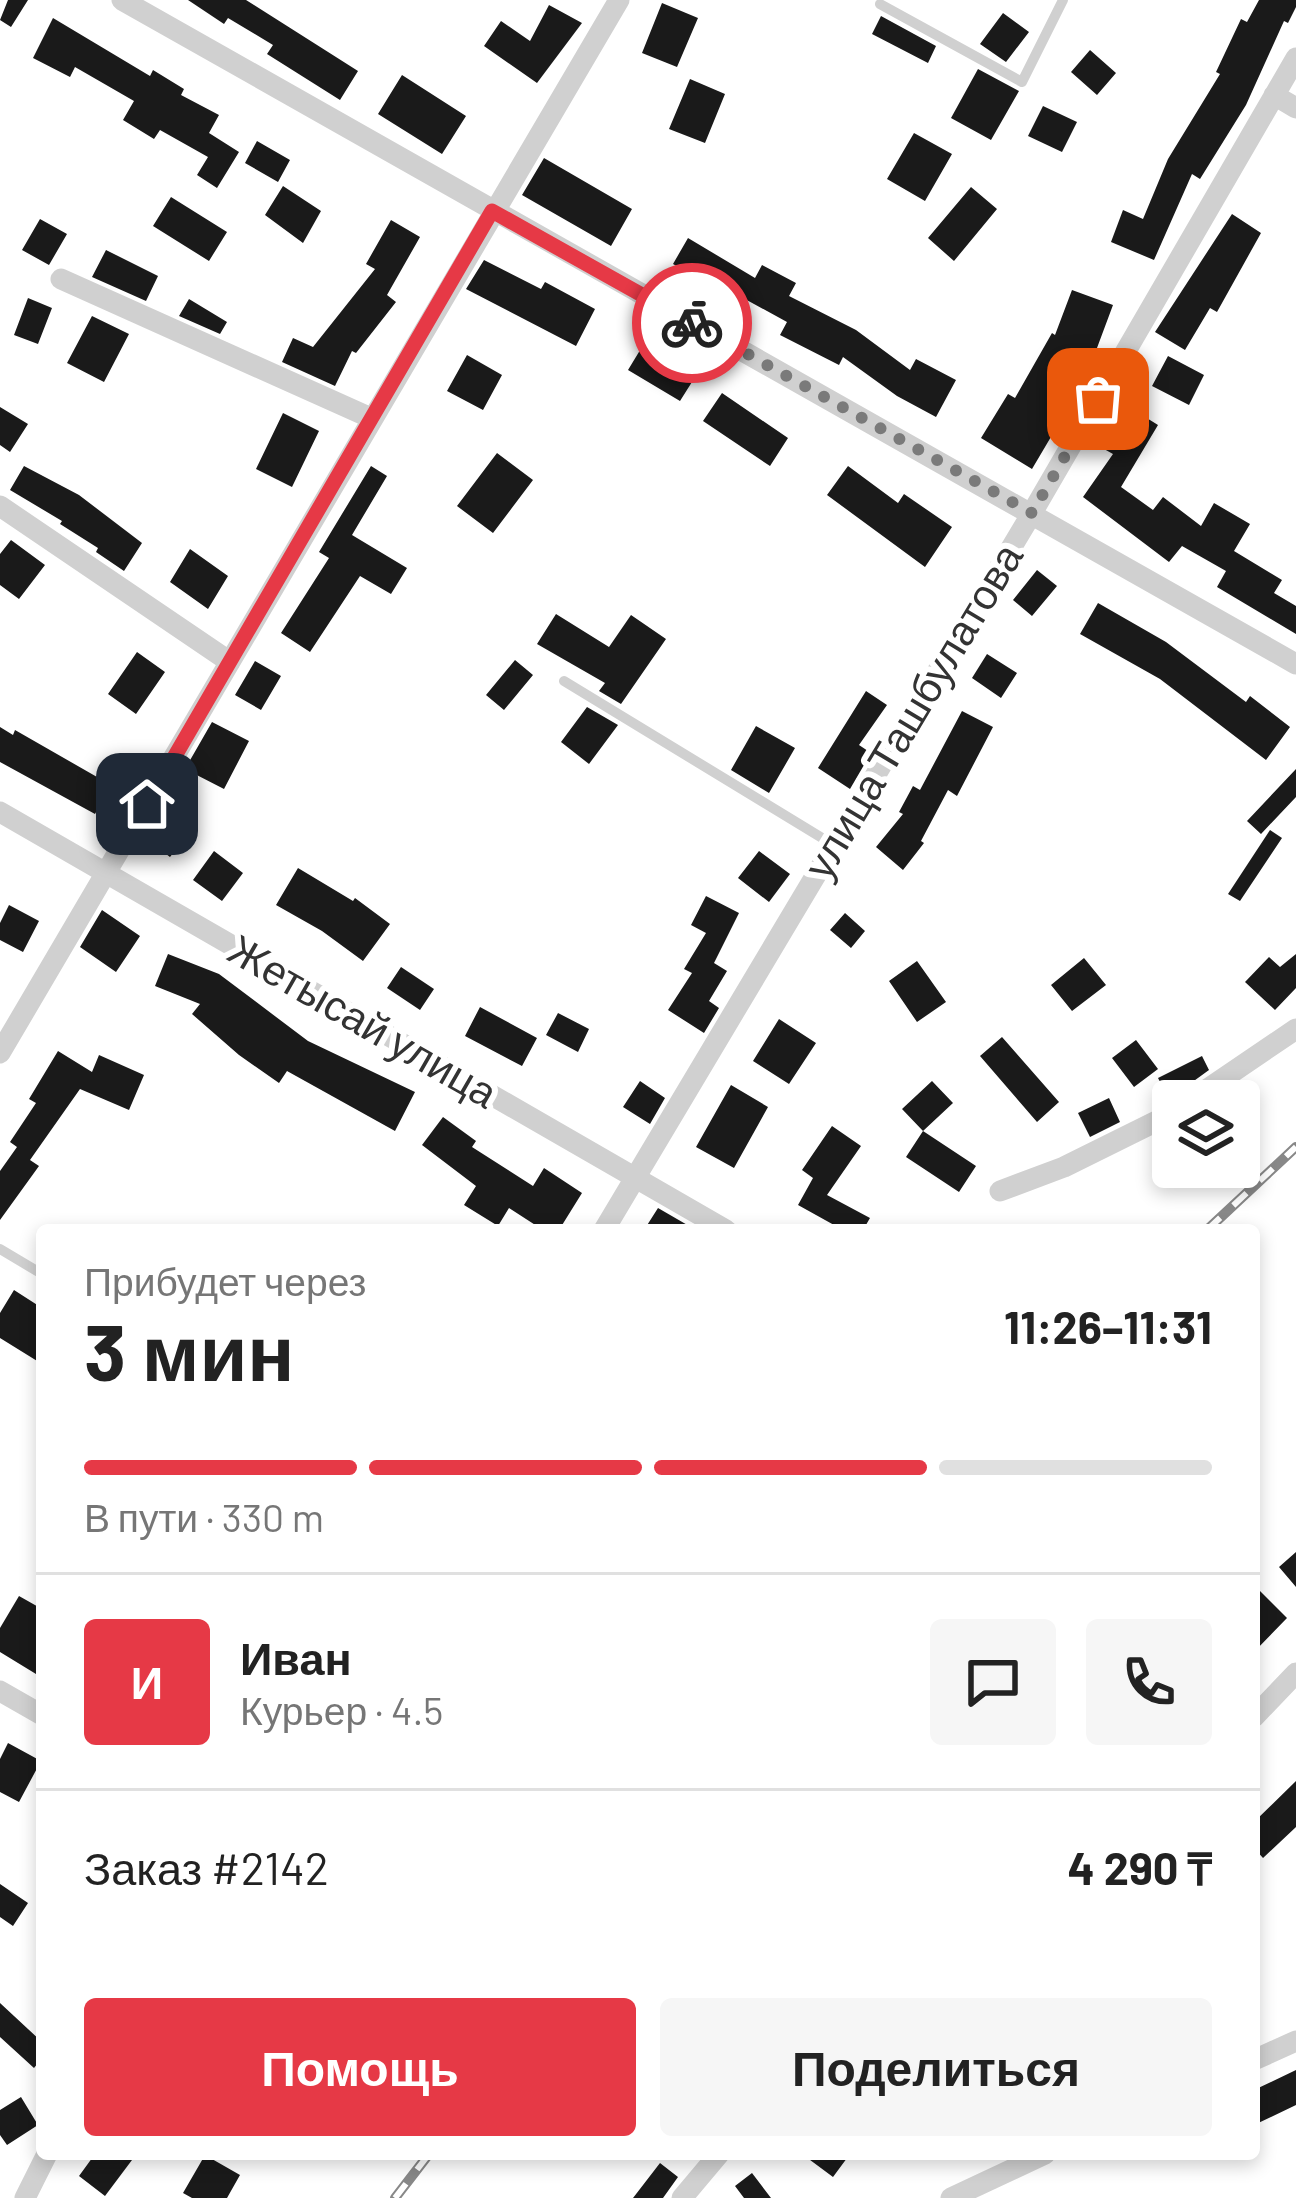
<!DOCTYPE html>
<html lang="ru">
<meta charset="utf-8">
<style>
:root{--surface:#fff;--page:#f6f6f6;--text:#222;--muted:#767676;--line:#e0e0e0;--accent:#e63946}
body{margin:0;font-family:Barlow,sans-serif;background:var(--page);color:var(--text);height:100vh;display:flex;flex-direction:column;font-size:45px;white-space:nowrap}
*{box-sizing:border-box;margin:0}
p{font-size:39px;color:var(--muted)}
.icon{flex:none;width:66px;height:66px;fill:none;stroke:currentColor;stroke-width:2;stroke-linecap:round;stroke-linejoin:round}
.map{position:relative;flex:1;overflow:hidden}
.drawer{position:absolute;left:36px;top:1224px;width:1224px;height:936px;display:flex;flex-direction:column;background:var(--surface);border-radius:12px;box-shadow:0 6px 18px #0003}
.drawer>*{flex:none}
.tools{position:absolute;left:1152px;top:1080px;display:grid;gap:24px}
.tools a{display:grid;place-items:center;width:108px;height:108px;border-radius:12px;background:var(--surface);box-shadow:0 6px 18px #0003;font-size:60px}
.pin{position:absolute;display:grid;place-items:center;width:102px;height:102px;color:#fff;margin:-51px;border-radius:24px;box-shadow:0 6px 18px #0006}
.courier{position:absolute;display:grid;place-items:center;width:120px;height:120px;margin:-60px;border:9px solid #e63946;border-radius:50%;background:#fff;color:#222;box-shadow:0 3px 15px #0007}
.summary em{font-style:normal;font-weight:700}
.summary div{display:flex;flex-direction:column-reverse}
.summary{display:flex;align-items:center;justify-content:space-between;height:204px;padding:0 48px}
h1{font-size:78px;font-weight:700;line-height:90px}
.bar{display:grid;grid-template-columns:repeat(4,1fr);gap:18px 12px;align-content:center;height:144px;padding:0 48px}
.bar i{height:15px;border-radius:9px;background:var(--line)}
.bar .current{background:var(--accent)}
.bar p{grid-column:span 4}
.line{display:flex;align-items:center;gap:30px;padding:0 48px;border-top:3px solid var(--line)}
.line div{flex:1}
.round{display:grid;place-items:center;flex:none;width:126px;height:126px;border-radius:12px;background:var(--page)}
.primary-button{display:flex;gap:24px;margin-top:auto;padding:24px 48px}
.primary-button a{flex:1;height:138px;border-radius:12px;background:var(--accent);color:#fff;font-size:48px;font-weight:700;line-height:138px;text-align:center}
.primary-button a+a{background:var(--page);color:var(--text)}
.map>svg:first-child{display:block}
</style>
<div class="map">
<svg width="1296" height="2198" viewBox="0 0 1296 2198">
<rect width="100%" height="100%" fill="#fff"/>
<path fill="#1a1a1a" d="M8 0H28L11 27 0 20Z
M188 0H246L358 71 340 100 267 54 273 45 228 18 224 24Z
M1259 0H1296V7L1288 23 1284 21 1246 105 1200 179 1192 174 1154 260 1111 242 1123 210 1143 219 1168 159 1220 74 1216 72 1241 19 1247 22Z
M662 3 698 18 677 67 642 53Z
M549 5 582 23 537 83 484 46 501 21 530 41Z
M1003 13 1029 32 1006 62 980 44Z
M881 16 936 46 928 63 872 34Z
M53 18 150 76 153 70 184 89 181 95 219 115 209 133 239 152 217 188 197 175 208 157 160 130 154 139 123 120 134 101 75 67 70 77 33 58Z
M1090 50 1116 73 1097 95 1071 72Z
M978 69 1019 91 991 140 951 118Z
M402 75 466 116 442 154 378 114Z
M690 79 725 94 705 143 669 129Z
M1043 106 1077 122 1062 152 1028 136Z
M914 133 952 154 925 201 887 179Z
M257 141 290 160 278 182 245 163Z
M544 158 632 209 611 246 522 195Z
M283 186 321 211 303 243 265 215Z
M971 187 997 209 954 261 928 238Z
M171 197 227 232 209 261 153 226Z
M1232 214 1261 233 1217 312 1210 308 1185 350 1155 332Z
M40 219 67 234 49 265 22 250Z
M391 220 420 237 387 295 396 302 356 353 352 351 335 386 282 362 293 338 313 347 375 269 366 264Z
M688 238 755 278 762 265 796 283 789 296 856 330 910 370 916 359 956 380 936 417 897 396 843 357 839 365 780 335 787 322 734 293 731 297 673 264Z
M106 250 158 276 146 301 92 277Z
M484 260 541 289 545 282 595 309 576 346 466 289Z
M1072 290 1113 305 1094 356 1101 360 1076 406 1071 403 1032 469 981 438 1008 394 1015 398 1052 333 1055 335Z
M28 298 52 308 38 344 14 335Z
M189 299 227 322 220 334 179 316Z
M92 316 129 334 104 382 67 363Z
M645 342 697 374 680 401 628 370Z
M467 355 502 375 483 410 447 391Z
M1168 356 1204 375 1189 405 1152 386Z
M722 393 788 438 770 466 703 421Z
M0 407 28 424 10 452 0 445Z
M1129 407 1158 425 1121 487 1153 510 1163 497 1201 526 1214 503 1250 524 1234 551 1282 580 1274 593 1296 606V634L1217 587 1226 571 1182 546 1169 562 1083 497 1113 454 1104 449Z
M283 413 319 431 292 487 256 469Z
M497 453 533 480 493 533 457 506Z
M24 466 79 495 142 543 124 571 96 552 98 548 60 524 62 521 10 490Z
M371 466 387 476 352 535 407 568 391 594 360 576 310 652 281 633 329 558 319 552Z
M848 466 898 503 904 494 952 527 925 567 827 495Z
M11 540 45 565 19 599 0 585V554Z
M190 549 228 576 208 609 170 582Z
M1037 570 1057 586 1032 616 1013 600Z
M1098 603 1166 642 1246 702 1250 696 1290 727 1266 760 1160 679 1080 634Z
M556 614 609 647 631 615 666 639 621 704 599 691 605 683 537 644Z
M137 652 165 672 136 714 108 694Z
M987 654 1017 673 1001 698 972 678Z
M515 660 533 675 504 710 486 695Z
M255 661 281 676 261 710 235 695Z
M866 691 887 705 859 745 871 753 850 789 818 768Z
M587 707 618 725 589 764 561 742Z
M962 711 993 727 957 796 948 790 921 841 924 843 903 870 876 847 903 814 899 812 913 786 920 790Z
M212 722 249 741 224 789 185 769Z
M756 726 795 748 769 793 731 770Z
M0 727 13 735 15 730 111 785 95 814 0 762Z
M1296 769V797L1261 834 1247 821Z
M163 808 192 829 170 857 144 837Z
M1270 830 1282 838 1240 901 1228 894Z
M214 851 243 873 222 901 193 880Z
M759 851 790 874 769 902 738 878Z
M298 868 353 901 355 898 390 924 363 961 322 931 276 905Z
M706 896 739 913 714 963 727 971 709 1001 719 1008 704 1033 668 1010 692 973 684 969 706 933 691 925Z
M9 905 39 921 23 952 0 940V923Z
M102 910 140 936 116 972 80 947Z
M845 913 865 931 851 948 830 930Z
M168 954 219 974 308 1041 415 1092 395 1131 287 1071 279 1083 239 1055 192 1014 200 1004 155 986Z
M1296 954V988L1275 1010 1245 982 1269 957 1280 967Z
M1084 958 1106 985 1072 1011 1051 985Z
M917 961 946 1002 917 1022 889 981Z
M401 967 434 989 420 1010 387 988Z
M480 1007 537 1038 522 1066 465 1036Z
M558 1013 589 1029 578 1052 546 1035Z
M779 1019 816 1043 789 1084 753 1061Z
M1002 1037 1059 1102 1037 1122 980 1056Z
M1136 1040 1158 1069 1134 1087 1112 1058Z
M58 1051 92 1072 99 1055 144 1075 129 1110 80 1089 30 1160 39 1166 0 1220V1171L17 1147 10 1142 36 1103 29 1099Z
M1202 1056 1209 1070 1169 1099 1158 1078Z
M640 1081 665 1098 650 1124 623 1107Z
M932 1081 953 1103 923 1131 902 1109Z
M731 1085 768 1107 734 1168 696 1147Z
M1109 1098 1120 1122 1090 1137 1078 1113Z
M443 1117 476 1141 472 1147 533 1186 544 1168 582 1193 559 1230H543L509 1208 498 1226 464 1205 476 1186 422 1145Z
M832 1126 861 1146 827 1195 870 1218 863 1230H843L798 1205 813 1178 802 1170Z
M923 1131 976 1166 959 1192 906 1157Z
M658 1208 696 1230H644Z
M14 1290 42 1308V1364L0 1338V1313Z
M1296 1552V1587L1279 1567Z
M1254 1585 1287 1618 1254 1652Z
M19 1596 42 1609V1664L36 1674 0 1652V1628Z
M8 1743 41 1761 19 1802 0 1792V1759Z
M1296 1781V1827L1263 1858 1254 1848V1822Z
M0 1884 28 1903 13 1926 0 1917Z
M0 2003 42 2042V2058L34 2068 0 2037Z
M1296 2070V2105L1254 2125V2090Z
M21 2097 38 2125 7 2145 0 2135V2110Z
M95 2154H125L132 2160 105 2196 79 2176Z
M802 2154H850L833 2177Z
M205 2155 240 2175 227 2198H192L183 2193Z
M660 2163 678 2177 663 2198H633Z
M752 2173 771 2198H744L735 2186Z"/>
<g fill="none" stroke-linecap="round" stroke-linejoin="round">
<path stroke="#d0d0d0" stroke-width="10" d="M880 4 1022 82 1063 0
M564 681 832 844
M0 1249 42 1274"/>
<path stroke="#d0d0d0" stroke-width="21" d="M122 0 1296 664
M1274 95 1296 108
M61 279 371 418
M0 506 230 662
M0 812 726 1230
M0 1053 619 0
M1190 1101 1296 1029
M1000 1191 1064 1167 1173 1113
M604 1230 1032 513 1296 58
M0 1691 42 1715
M1254 1717 1296 1673
M1254 2060 1296 2041
M25 2198 47 2154
M682 2198 719 2154
M951 2198 1045 2154"/>
<defs>
<path id="rail" d="M1207 1230 1296 1147
M395 2198 429 2154"/>
</defs>
<use href="#rail" stroke="#888" stroke-width="10"/>
<use href="#rail" stroke="#fff" stroke-width="6" stroke-dasharray="18" stroke-linecap="butt"/>
</g>
<g fill="none" stroke-linecap="round" stroke-linejoin="round">
<path stroke="#7a7a7a" stroke-width="12" stroke-dasharray="0 21.6" d="M692 323 1032 513 1098 399"/>
<path stroke="#e63946" stroke-width="15" d="M147 804 492 211 692 323"/>
</g>
<g text-anchor="middle" stroke-width="12" stroke-linejoin="round" paint-order="stroke">
<g font-size="42" fill="#333" stroke="#fff">
<text transform="translate(913 711) rotate(-59)" y="15">улица Ташбулатова</text>
<text transform="translate(363 1021) rotate(30)" y="15">Жетысай улица</text>
</g>
</g>
</svg>
<div class="tools">
<a><svg class="icon" aria-label="layers" viewBox="0 0 24 24"><path d="M12 4l9 5-9 5-9-5zM3 14l9 5 9-5"/></svg></a>
</div>
<div class="pin" style="left:1098px;top:399px;background:#ea580c"><svg class="icon" aria-label="bag" viewBox="0 0 24 24"><path d="M5 8h14l-1 12H6zM9 8a3 3 0 0 1 6 0"/></svg></div>
<div class="pin" style="left:147px;top:804px;background:#1f2937"><svg class="icon" aria-label="home" viewBox="0 0 24 24"><path d="M3 11l9-7 9 7M6 9v11h12V9"/></svg></div>
<div class="courier" style="left:692px;top:323px"><svg class="icon" aria-label="bike" viewBox="0 0 24 24"><circle cx="6" cy="16" r="4"/><circle cx="18" cy="16" r="4"/><path d="M6 16l4-8h5l3 8M10 8l3 8H6M13 5h3"/></svg></div>
<section class="drawer">
<div class="summary"><div><h1>3 мин</h1><p>Прибудет через</p></div><em>11:26–11:31</em></div>
<div class="bar"><i class="current"></i><i class="current"></i><i class="current"></i><i></i><p>В пути · 330 m</p></div>
<div class="line" style="height:216px"><b class="round" style="background:var(--accent);color:#fff">И</b><div><b>Иван</b><p>Курьер · 4.5</p></div><a class="round"><svg class="icon" aria-label="chat" viewBox="0 0 24 24"><path d="M4 5h16v11H9l-5 4z"/></svg></a><a class="round"><svg class="icon" aria-label="phone" viewBox="0 0 24 24"><path d="M5 4h4l2 5-3 2q2 4 5 5l2-3 5 2v4C11 20 4 13 5 4z"/></svg></a></div>
<div class="line" style="height:156px"><div>Заказ #2142</div><b>4 290 ₸</b></div>
<div class="primary-button"><a>Помощь</a><a>Поделиться</a></div>
</section>
</div>
